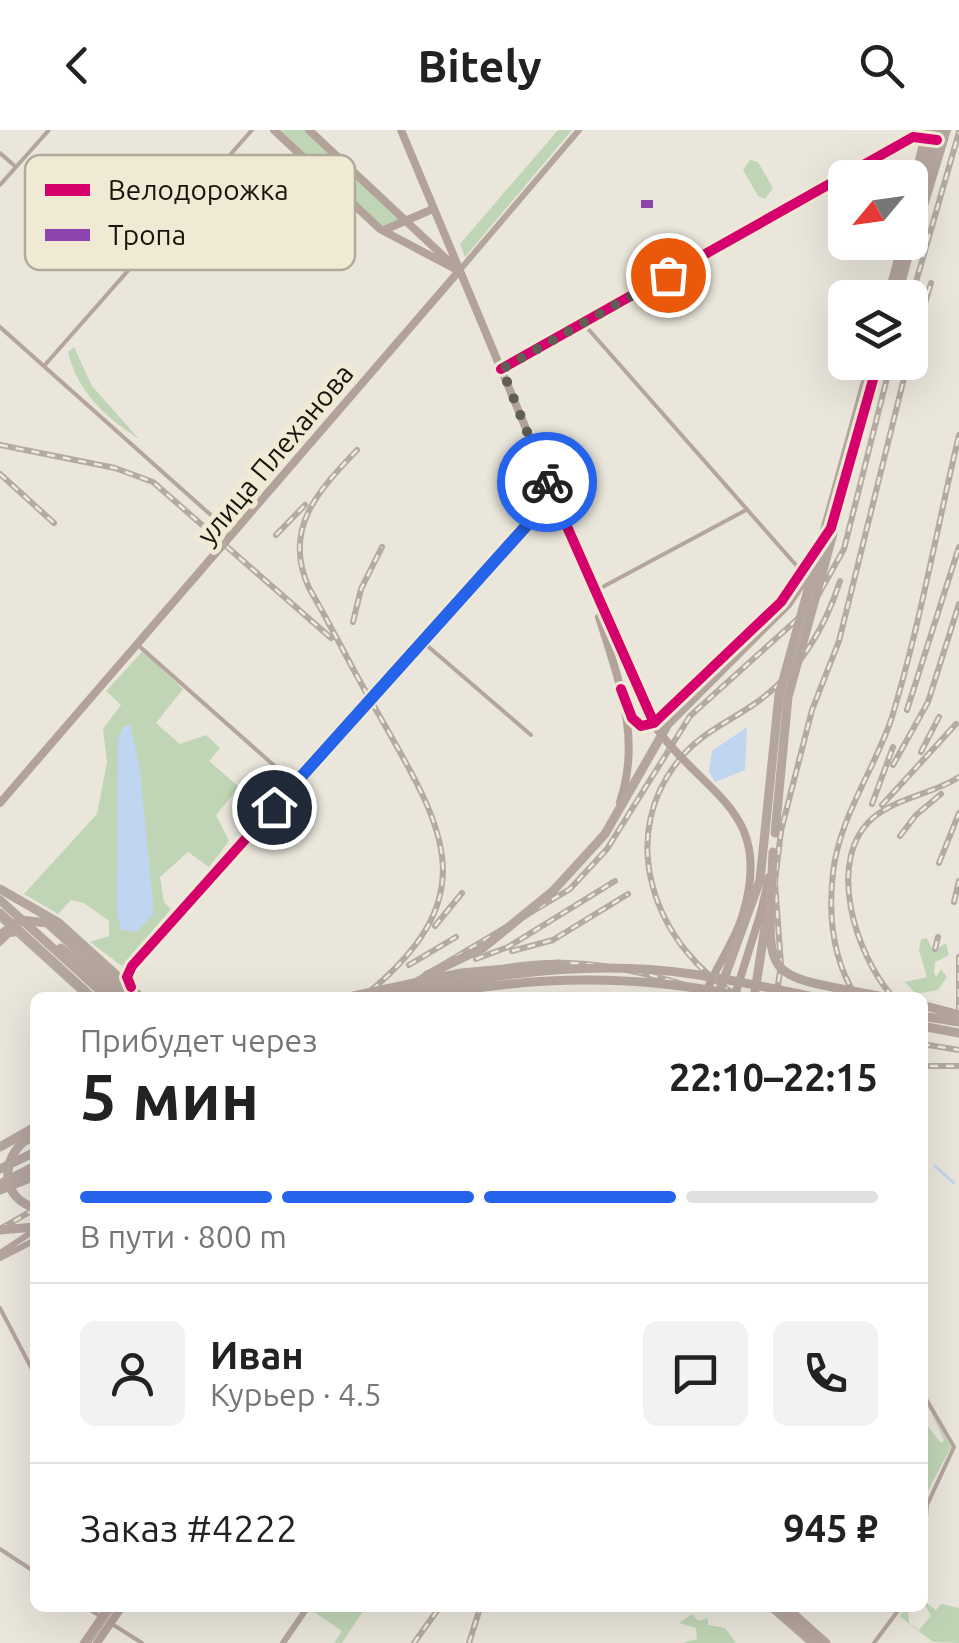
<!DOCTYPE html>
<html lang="ru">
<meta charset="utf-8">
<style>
:root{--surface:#fff;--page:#f2f2f2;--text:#222;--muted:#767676;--line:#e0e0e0;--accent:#2563eb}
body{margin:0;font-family:Ubuntu,sans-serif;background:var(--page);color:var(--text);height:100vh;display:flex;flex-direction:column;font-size:38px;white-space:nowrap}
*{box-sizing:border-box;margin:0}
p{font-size:32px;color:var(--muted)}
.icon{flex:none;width:55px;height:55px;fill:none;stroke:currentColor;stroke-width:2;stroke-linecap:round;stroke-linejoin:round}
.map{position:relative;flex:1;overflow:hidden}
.side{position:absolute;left:30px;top:862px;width:898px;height:620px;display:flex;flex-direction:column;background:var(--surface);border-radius:15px;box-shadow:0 10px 40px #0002}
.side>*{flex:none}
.needle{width:65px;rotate:241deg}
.fabs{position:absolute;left:828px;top:30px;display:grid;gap:20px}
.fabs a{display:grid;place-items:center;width:100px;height:100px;border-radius:15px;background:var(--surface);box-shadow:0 10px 40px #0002;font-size:50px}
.pin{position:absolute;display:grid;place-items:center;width:85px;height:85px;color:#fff;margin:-42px;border:5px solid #fff;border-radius:50%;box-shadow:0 2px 10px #0007}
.courier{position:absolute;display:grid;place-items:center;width:100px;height:100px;margin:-50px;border:8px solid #2563eb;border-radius:50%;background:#fff;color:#222;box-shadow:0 2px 12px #0007}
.head em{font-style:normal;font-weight:700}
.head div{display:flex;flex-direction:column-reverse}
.head{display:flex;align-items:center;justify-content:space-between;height:170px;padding:0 50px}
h1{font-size:65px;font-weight:700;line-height:75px}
.bar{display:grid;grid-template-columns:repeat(4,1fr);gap:15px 10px;align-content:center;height:120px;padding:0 50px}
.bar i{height:12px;border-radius:8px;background:var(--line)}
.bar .active{background:var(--accent)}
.bar p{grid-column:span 4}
.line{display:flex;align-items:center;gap:25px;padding:0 50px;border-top:2px solid var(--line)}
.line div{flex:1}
.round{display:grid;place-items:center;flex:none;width:105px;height:105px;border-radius:15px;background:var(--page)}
header{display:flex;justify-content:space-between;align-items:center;height:130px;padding:0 50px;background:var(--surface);font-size:45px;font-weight:700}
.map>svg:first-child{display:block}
</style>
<header><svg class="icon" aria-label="back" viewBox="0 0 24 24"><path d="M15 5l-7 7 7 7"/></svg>Bitely<svg class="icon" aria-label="search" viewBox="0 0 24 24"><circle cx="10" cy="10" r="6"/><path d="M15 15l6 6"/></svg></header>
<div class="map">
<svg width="959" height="1513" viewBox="0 0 959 1513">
<rect width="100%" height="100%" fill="#eae6db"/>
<path fill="#c0d5b6" d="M278 0H306L402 92 389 98 381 95Z
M558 0H572L465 127 460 114Z
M750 30 758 32 773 58 765 69 758 66 743 40Z
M74 217 92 256 139 309C106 288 77 261 68 222Z
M143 521 183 559 156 593 180 614 206 605 220 618 209 631 239 657 216 685 229 711 209 737 188 722 160 747 164 772 171 779 122 836 90 812 109 806V791L84 773 71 770 58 784 24 764 97 684 107 632 103 599 121 575 106 561Z
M927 808 933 821 946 813 949 825 935 832 934 843 936 847 941 839 947 847 938 860 916 864 905 852 927 847 919 820 921 809Z
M931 1283 951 1317 923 1370V1343L927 1337 923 1332V1290L941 1313 944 1310Z
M923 1471 936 1480 941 1474 959 1478V1513L933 1512 899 1486 908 1478 909 1493 919 1500 931 1486Z
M317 1478H365L342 1513H334L342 1501 314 1482Z
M692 1484 698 1491 708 1488V1495L725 1498 736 1513H683L697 1509 696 1498 679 1493Z"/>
<path fill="#c0d5ef" d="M130 595 139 633 154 783 137 802 121 800 117 783 118 610 123 597Z
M747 597 745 640 715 652 709 641 712 621Z"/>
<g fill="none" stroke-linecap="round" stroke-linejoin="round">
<path stroke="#c0d5ef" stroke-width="2.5" d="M935 1036 954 1053"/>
<path stroke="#b4a59d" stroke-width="4" d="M0 23 16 37
M0 55 49 0
M583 193 803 443
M0 197 231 403
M44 236 252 0
M501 239 913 7H925
M597 460 746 380
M423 512 531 605
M139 516 295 654
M0 1178 35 1245
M922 1262 954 1317 927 1375
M922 1372 927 1375 922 1438
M0 1419 35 1442
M87 1478 100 1486
M112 1494 142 1513
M874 1513 900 1478"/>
<path stroke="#b4a59d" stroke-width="6" d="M924 79 948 0
M459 141 579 0
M602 471 654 592
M626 575 637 593H654L781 472 816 421
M0 813 9 804 19 803
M130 856 127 847 132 836 553 365 555 368
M0 1123 35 1100
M0 1128 35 1110
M283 1513 307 1478"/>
<path stroke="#b3a29a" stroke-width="8" d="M274 0 380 99 459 141
M309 0 456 138
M401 0 619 521
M384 100 433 79
M599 487C618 549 642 607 620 672
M0 673 459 141
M761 782 769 747
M84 1513 108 1478
M97 1513 121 1478"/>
<path stroke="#b4a59d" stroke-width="9" d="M888 168 903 112
M897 168 941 0
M826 429 880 232
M0 759 59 793 142 868
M553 761 605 704 668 594 788 474 812 438
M0 770 108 868
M0 783 93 868
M61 818 121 868
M754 868 767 784
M922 875 956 884
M922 886 959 892
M922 896 959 903
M22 1013 35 1005
M0 1017 35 997
M0 1039 35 1022
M0 1054 35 1036
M0 1060 35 1046
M776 1478 815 1513
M787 1478 826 1513"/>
<path stroke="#b3aaa3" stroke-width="2.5" d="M0 790 86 868
M768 1478 808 1513
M90 1513 114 1478"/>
<defs>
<path id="rail" d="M910 173 959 2
M910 225 931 153
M0 315 115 338 153 352 331 508
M357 320C318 361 282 399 309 458 332 497 352 539 375 578 444 699 490 765 362 868
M0 344 54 393
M276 405 305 375
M353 492 361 459 382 417
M907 580 959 417
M921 622 939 587
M893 635 928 572 959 474
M872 674 893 617
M882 675 956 594
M900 706 916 685 941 664
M939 733 959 683
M954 772 959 751
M435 796 462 763
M935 819 938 807
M512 821 553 810 628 764
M959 827V890
M476 829 508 817 615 751
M409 835 456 807
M415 864C527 817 612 827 723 868
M519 866 550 868
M892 866C856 825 824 729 874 687 899 667 933 664 959 647
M387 868 570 759 607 719 690 586 812 476 844 419 891 232
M741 868C655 819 611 704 685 623 706 600 736 588 760 570 800 540 825 498 840 451
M776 868 781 835 775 752 781 701 812 580 839 511 908 232
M857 868C833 831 828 786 833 743 839 687 875 639 892 587 920 495 937 398 959 305
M922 914 959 920
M930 936H959
M0 1099 35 1079
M414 1513 439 1478
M469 1513 480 1478"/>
</defs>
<use href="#rail" stroke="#b3aaa3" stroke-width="6"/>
<use href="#rail" stroke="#f0ead5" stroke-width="2.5" stroke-dasharray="8" stroke-linecap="butt"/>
<path stroke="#b4a59d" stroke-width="6" d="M910 65 925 0"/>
<path stroke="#b3a29a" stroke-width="8" d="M619 521C631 549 641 579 660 603 710 668 773 683 743 784 735 813 714 838 704 868
M734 868 761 782"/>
<path stroke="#b4a59d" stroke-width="9" d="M910 85 933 0
M775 703 788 567 826 429
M773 722C768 857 755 842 890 868
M0 805 21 790 47 793 131 868
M427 845 483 818 553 761
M376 865 395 859
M344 868 461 843 559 834
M389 868C488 843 591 829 692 844 735 850 778 860 820 868
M424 868C531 844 643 844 749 868
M717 868 760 750 779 565 871 232
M956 884 959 885
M22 1013C0 1035 3 1068 35 1078
M0 1100 35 1097"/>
<path stroke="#8e44ad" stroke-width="8" stroke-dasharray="15 8" stroke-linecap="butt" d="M641 74H653"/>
<defs>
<path id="cycleway" d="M501 239 913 7 937 10
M621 559 632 588 641 596 654 593 781 472 831 398 878 232
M131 857 127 847 132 836 553 365 654 593"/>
</defs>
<use href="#cycleway" stroke="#f0ead5" stroke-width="16"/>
<use href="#cycleway" stroke="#d6006c" stroke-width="10"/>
</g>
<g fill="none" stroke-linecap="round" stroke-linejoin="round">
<path stroke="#605e55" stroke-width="10" stroke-dasharray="0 18" d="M547 352 502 239 668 145"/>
<path stroke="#2563eb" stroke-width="12" d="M274 677 546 374 552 365 547 352"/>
</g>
<g text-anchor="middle" stroke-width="10" stroke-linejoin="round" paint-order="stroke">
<g font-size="28" fill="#16140d" stroke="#f0ead5">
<text transform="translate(275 324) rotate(-50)" y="10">улица Плеханова</text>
</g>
</g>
<rect x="25" y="25" width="330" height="115" rx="15" fill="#f0ead5" stroke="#afaa99" stroke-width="2.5"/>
<rect x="45" y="54" width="45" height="12" fill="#d6006c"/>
<rect x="45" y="99" width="45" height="12" fill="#8e44ad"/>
<g font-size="28" fill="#16140d">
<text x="108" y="70">Велодорожка</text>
<text x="108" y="115">Тропа</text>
</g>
</svg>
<div class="fabs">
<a><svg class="needle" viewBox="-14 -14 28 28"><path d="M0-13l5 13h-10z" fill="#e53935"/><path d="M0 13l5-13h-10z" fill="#767676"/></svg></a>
<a><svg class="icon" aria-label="layers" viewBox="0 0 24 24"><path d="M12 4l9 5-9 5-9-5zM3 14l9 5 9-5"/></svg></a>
</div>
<div class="pin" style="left:668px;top:145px;background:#ea580c"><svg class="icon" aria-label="bag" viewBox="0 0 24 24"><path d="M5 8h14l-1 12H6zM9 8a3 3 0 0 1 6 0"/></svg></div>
<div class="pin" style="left:274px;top:677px;background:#1f2937"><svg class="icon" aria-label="home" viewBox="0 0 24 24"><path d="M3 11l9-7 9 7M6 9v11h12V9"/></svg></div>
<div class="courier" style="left:547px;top:352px"><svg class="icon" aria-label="bike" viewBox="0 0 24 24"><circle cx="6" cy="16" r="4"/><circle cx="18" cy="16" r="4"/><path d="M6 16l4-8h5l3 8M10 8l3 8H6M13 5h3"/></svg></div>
<section class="side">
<div class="head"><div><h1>5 мин</h1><p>Прибудет через</p></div><em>22:10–22:15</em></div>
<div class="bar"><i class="active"></i><i class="active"></i><i class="active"></i><i></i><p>В пути · 800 m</p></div>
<div class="line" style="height:180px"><a class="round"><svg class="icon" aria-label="person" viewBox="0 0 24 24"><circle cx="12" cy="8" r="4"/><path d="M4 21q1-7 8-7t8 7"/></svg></a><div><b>Иван</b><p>Курьер · 4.5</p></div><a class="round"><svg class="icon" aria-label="chat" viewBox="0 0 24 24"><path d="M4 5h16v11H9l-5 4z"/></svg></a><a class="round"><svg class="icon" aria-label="phone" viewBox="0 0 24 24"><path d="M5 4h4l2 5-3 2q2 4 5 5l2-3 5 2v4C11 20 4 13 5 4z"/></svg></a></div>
<div class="line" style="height:130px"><div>Заказ #4222</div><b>945 ₽</b></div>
</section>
</div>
